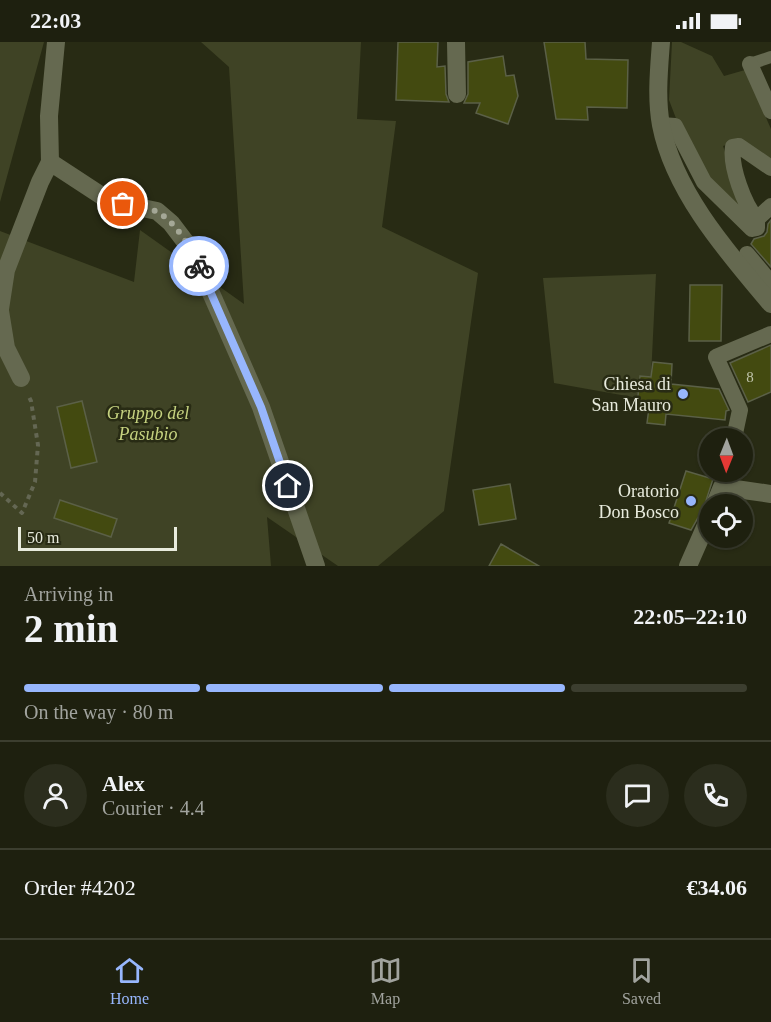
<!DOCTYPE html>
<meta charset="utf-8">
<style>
:root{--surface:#1e200f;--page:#2b2d1d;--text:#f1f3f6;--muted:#a1a39e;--line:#3c3e2f;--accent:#97b6fd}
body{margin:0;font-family:"Times New Roman",serif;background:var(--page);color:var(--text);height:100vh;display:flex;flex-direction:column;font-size:22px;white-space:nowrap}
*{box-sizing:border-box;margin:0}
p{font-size:20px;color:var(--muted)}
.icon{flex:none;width:33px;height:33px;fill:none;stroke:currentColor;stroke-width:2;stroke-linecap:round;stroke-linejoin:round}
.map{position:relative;height:524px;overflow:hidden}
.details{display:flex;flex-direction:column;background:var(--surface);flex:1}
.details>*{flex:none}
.needle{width:39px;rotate:181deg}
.buttons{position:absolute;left:699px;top:386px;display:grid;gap:12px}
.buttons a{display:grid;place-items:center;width:54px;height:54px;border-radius:50%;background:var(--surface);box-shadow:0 2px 4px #0004,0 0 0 2px var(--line);font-size:30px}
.scale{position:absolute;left:18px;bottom:15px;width:159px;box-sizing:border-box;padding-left:6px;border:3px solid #e8ebdd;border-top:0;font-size:16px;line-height:21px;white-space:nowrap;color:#e8ebdd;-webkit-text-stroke:4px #282b14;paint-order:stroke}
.pin{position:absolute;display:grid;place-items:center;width:51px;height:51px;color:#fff;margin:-26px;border:3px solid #fff;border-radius:50%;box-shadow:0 2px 6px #0007}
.courier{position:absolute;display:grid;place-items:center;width:60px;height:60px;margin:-30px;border:4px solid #97b6fd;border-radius:50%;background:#fff;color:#222;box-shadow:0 2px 8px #0007}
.head em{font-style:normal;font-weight:600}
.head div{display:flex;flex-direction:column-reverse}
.head{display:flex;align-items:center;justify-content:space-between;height:102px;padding:0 24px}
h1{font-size:39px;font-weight:600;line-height:45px}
.bar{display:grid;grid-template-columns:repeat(4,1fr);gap:9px 6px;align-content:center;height:72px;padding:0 24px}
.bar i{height:8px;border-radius:4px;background:var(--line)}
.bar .current{background:var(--accent)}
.bar p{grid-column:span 4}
.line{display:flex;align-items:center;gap:15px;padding:0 24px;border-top:2px solid var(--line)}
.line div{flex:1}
.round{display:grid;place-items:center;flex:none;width:63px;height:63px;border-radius:32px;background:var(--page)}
.status{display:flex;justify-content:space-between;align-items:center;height:42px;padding:0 30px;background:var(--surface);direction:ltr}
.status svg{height:16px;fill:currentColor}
.dock{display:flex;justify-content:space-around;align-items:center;height:84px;border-top:2px solid var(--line);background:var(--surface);font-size:16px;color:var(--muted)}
.dock a{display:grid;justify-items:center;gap:3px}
.dock .current{color:var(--accent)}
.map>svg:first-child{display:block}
</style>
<div class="status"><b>22:03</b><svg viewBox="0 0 49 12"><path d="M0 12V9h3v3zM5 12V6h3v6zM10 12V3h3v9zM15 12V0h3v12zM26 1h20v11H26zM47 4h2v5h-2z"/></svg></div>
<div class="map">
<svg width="771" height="524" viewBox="0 0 771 524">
<rect width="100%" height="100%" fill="#282b14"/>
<path fill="#3f4325" d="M0 0H44L0 160Z
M201 0H361L357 77 396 79 382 185 478 231 444 469 378 524H338L267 475 271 524H0V189L134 240 140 188 244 262 229 25Z
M672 0H681L712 14 724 34 745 28 771 87V120L737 99 723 104 747 175 709 139 677 79 669 58Z
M656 232 651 335 640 334 638 356 554 341 543 236Z"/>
<path fill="#434a10" stroke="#5b6047" stroke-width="1.5" d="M398 0H438L437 25 445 24 446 52 449 60 396 58Z
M544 0H585L586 17 628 18 627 66 587 65 588 78 556 77Z
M503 14 506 34 514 33 518 54 508 82 476 71 480 61H464L468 52V20Z
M771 178V225L751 202 754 197 764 194 767 190 768 182Z
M690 243H722L721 299H689Z
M771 303V350L748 360 730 321Z
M653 320 672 322 671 342 719 347 729 368 726 369 725 378 666 372 665 383 647 381 649 366 637 364 640 334 651 335Z
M82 359 97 420 71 426 57 365Z
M686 429 713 437 704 465 691 488 669 481Z
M510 442 516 477 479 483 473 448Z
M60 458 117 477 111 495 54 476Z
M501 502 539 524H489Z"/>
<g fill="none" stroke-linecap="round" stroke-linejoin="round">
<path stroke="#646753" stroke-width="4" stroke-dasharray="4.5 4.5" stroke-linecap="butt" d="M0 451 22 471 35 440 38 403 31 359 28 353"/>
<path stroke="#656950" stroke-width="12" d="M750 22 771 15"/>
<path stroke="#656950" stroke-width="16" d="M750 22 771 69
M661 83 675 84 704 140 752 187 757 186V177L771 164
M757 177C744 163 730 124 733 105L739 104 771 126
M747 212 771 241
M734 396 740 368 716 315 771 292
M722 445 726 429"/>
<path stroke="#656950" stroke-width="18" d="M56 0 49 74 50 120 105 156 123 162 157 169 171 181 193 210 261 365 316 524
M456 0 457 52
M661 0C659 27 656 56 661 83 674 150 728 211 771 262
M0 267 6 228 40 140 50 120
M0 269 6 306 21 336
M715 462 722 445 771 452
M688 524 710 474"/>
</g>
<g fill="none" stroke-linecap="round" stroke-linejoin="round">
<path stroke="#a5a897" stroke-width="6" stroke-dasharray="0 10.8" d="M123 162C133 164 146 165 155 169 173 176 192 207 199 224"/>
<path stroke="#97b6fd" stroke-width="8" d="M199 224 261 365 288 444"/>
</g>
<g fill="#97b6fd" stroke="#282b14" stroke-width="2">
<circle cx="683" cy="352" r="6"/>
<circle cx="691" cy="459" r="6"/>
</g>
<g text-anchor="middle" stroke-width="5" stroke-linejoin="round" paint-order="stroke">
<g font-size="15" fill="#bfc3aa">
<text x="750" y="340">8</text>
</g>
<g font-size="18" fill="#e8ebdd" stroke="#282b14" text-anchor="end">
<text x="671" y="348">Chiesa di<tspan x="671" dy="21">San Mauro</tspan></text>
<text x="679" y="455">Oratorio<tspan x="679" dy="21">Don Bosco</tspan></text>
</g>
<g font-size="18" font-style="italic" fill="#c5d27f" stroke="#282b14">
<text x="148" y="377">Gruppo del<tspan x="148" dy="21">Pasubio</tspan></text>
</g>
</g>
</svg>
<div class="buttons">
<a><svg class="needle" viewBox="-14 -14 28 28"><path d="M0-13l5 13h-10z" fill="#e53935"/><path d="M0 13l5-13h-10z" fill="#a1a39e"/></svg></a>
<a><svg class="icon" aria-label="locate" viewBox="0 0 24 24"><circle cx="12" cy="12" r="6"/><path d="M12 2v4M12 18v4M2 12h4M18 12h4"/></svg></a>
</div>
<div class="scale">50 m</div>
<div class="pin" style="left:123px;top:162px;background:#ea580c"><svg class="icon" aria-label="bag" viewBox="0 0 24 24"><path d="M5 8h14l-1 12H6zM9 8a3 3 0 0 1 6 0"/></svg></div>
<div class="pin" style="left:288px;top:444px;background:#1f2937"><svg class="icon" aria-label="home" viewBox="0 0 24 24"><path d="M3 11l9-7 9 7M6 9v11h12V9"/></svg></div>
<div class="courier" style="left:199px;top:224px"><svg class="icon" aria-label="bike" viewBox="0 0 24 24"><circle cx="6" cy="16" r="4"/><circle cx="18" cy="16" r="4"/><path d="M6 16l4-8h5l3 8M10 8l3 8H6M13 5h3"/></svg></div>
</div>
<section class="details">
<div class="head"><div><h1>2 min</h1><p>Arriving in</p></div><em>22:05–22:10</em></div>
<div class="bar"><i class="current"></i><i class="current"></i><i class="current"></i><i></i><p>On the way · 80 m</p></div>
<div class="line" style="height:108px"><a class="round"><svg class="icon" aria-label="person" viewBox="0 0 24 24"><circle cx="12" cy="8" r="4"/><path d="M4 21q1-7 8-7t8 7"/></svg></a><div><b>Alex</b><p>Courier · 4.4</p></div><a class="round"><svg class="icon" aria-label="chat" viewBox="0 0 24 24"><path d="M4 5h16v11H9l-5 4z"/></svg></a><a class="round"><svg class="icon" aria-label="phone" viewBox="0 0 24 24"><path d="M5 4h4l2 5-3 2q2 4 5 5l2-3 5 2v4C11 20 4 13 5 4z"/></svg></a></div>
<div class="line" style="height:78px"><div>Order #4202</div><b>€34.06</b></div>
</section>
<nav class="dock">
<a class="current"><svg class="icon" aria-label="home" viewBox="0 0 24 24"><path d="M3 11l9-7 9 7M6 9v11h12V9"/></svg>Home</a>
<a><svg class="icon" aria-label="map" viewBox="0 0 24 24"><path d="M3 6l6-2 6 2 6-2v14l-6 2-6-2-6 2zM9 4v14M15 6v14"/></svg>Map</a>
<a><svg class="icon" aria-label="saved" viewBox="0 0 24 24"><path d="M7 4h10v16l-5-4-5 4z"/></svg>Saved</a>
</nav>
